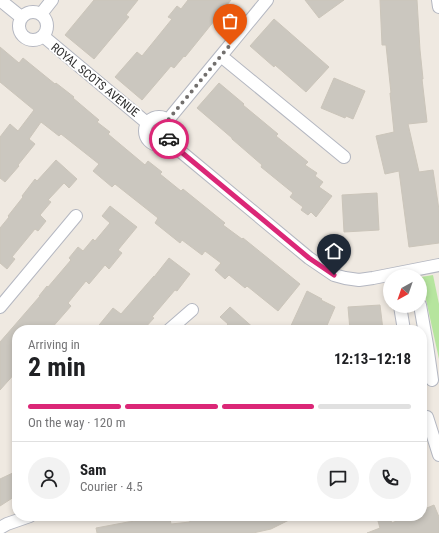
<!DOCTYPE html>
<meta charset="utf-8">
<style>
:root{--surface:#fff;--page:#f2f2f2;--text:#202124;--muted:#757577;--line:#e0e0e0;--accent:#db2777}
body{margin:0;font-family:"Roboto Condensed",sans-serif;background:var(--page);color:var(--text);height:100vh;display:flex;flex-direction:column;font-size:15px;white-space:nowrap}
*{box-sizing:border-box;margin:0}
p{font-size:13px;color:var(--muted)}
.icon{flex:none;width:22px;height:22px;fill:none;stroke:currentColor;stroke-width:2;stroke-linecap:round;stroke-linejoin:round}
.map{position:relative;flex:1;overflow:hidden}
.details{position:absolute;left:12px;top:325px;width:415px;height:196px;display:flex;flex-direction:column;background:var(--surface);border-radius:16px;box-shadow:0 2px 6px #0003}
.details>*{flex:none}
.needle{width:26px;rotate:220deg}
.fabs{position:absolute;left:383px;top:269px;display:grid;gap:8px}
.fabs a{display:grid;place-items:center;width:44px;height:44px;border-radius:50%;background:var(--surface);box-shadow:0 2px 6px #0003;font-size:20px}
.pin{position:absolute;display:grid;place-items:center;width:34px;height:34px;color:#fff;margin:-41px -17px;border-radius:50% 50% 50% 0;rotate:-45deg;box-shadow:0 0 4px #0007}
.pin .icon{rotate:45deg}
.courier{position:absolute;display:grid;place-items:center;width:40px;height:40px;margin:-20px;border:3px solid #db2777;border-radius:50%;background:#fff;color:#222;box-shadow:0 1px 5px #0007}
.head em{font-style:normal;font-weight:700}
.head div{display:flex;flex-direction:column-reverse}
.head{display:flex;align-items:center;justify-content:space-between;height:68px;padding:0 16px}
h1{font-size:26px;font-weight:700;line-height:30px}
.bar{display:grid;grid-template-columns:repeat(4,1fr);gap:6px 4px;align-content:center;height:48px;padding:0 16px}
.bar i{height:5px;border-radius:3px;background:var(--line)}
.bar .on{background:var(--accent)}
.bar p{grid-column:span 4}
.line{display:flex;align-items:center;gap:10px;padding:0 16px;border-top:1px solid var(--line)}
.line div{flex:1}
.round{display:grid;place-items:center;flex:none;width:42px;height:42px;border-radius:21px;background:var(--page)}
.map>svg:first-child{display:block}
</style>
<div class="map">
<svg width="439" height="533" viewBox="0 0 439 533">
<rect width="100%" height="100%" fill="#efe9e1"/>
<path fill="#b6e59e" d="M433 275 439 304V359L421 277Z"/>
<path fill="#cbc7bf" stroke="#cbc5ba" d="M94 0H138L126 15 129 17 94 59 65 35Z
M188 0H231L185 57 184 56 174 68 171 66 142 100 115 77 137 52 142 56 172 19 168 17 177 6 181 9Z
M305 0H344L319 18Z
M380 0H417L420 50 423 79H422L427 122 408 124 419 172 433 170 439 210V243L409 247 399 171 385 174 376 136 394 132 390 93H391L386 45H382Z
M274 19 329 67 306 92 275 65 274 67 250 46Z
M0 47 19 63 23 58 55 84 56 83 74 97 73 98 99 120 97 122 110 132 108 134 145 165 148 161 162 172 160 174 181 191 183 189 225 223 223 225 242 239 243 238 300 284 278 311 247 286 245 288 229 275 225 279 215 270 221 263 205 251 202 255 182 240 180 243 155 223 158 218 115 184 112 187 93 171 99 164 61 134 59 136 41 122 29 139 35 144 18 165 19 166 5 182 0 178V137L10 124 18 131 34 110 0 82Z
M334 78 365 91 353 119 346 116 345 118 321 108Z
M219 83 244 104 243 105 278 134 276 136 308 162 305 165 317 173 315 176 323 182 319 187 332 196 316 217 311 212 308 215 301 210 303 207 290 197 293 193 261 167 262 165 232 139V138L197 108Z
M56 160 77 179 69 188 64 183 48 200 51 202 40 215 46 221 38 231 35 229 12 257 15 259 7 269 0 263V228L9 217 8 216 23 197 22 196 35 179 37 181Z
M377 193 379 230 344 232 342 195Z
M110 206 137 227 118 250 122 253 109 269 105 265 89 284 86 281 68 303 71 306 50 330H17V371L0 390V342L40 296H39L47 286 48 287 71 260 69 258 78 247 83 251 93 239 95 241 110 223 102 216Z
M169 258 190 274 177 291 175 290 152 317 154 318 143 330H95L113 308 121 314 154 276V277Z
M307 291 322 299 321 300 335 307 325 330H289Z
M380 305 383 330H350L348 307Z
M230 307 256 330H222L228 324 220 317Z
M17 471V495L0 506V479Z
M434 505 439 517V533H367L380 528 378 521 389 517 392 523 407 516H422V510Z
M189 516H297L271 529 253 533H97L96 528 128 522 153 519V521L170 519 171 524 190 522Z"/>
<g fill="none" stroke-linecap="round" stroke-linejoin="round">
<defs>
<path id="street" d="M0 0 21 17
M438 0 439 7
M19 26a14 14 0 1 1 28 0a14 14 0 1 1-28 0Z
M41 14 52 0
M43 36 147 123
M221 56 344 157
M145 131a14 14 0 1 1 28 0a14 14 0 1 1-28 0Z
M168 120 267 0
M168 141 309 258 334 275 345 278 359 280 373 278 439 265
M420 305 427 345 432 380
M400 306 404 330
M0 307 76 216
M169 330 192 310
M427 417 439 455
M0 528 7 524 30 516"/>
</defs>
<use href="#street" stroke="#b4b7c1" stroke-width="14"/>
<use href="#street" stroke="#fff" stroke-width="12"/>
</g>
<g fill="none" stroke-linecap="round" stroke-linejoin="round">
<path stroke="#726f6d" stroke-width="4" stroke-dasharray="0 7.2" d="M169 139C174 133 172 126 168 120L230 45"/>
<path stroke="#db2777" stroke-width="5" d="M169 139 168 141 309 258 334 275"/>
</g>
<g text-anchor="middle" stroke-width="3.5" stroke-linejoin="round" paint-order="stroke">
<g font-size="12" fill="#2e2e2e" stroke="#fff">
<text transform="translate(95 80) rotate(39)" y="4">ROYAL SCOTS AVENUE</text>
</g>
</g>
</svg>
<div class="fabs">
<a><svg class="needle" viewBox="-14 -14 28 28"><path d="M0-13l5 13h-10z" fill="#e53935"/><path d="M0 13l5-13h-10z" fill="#757577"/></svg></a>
</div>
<div class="pin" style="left:230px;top:45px;background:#ea580c"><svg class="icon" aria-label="bag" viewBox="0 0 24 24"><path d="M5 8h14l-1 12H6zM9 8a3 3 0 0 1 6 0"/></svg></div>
<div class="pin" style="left:334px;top:275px;background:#1f2937"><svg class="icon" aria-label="home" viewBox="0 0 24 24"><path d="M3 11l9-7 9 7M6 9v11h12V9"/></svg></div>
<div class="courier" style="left:169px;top:139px"><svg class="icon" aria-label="car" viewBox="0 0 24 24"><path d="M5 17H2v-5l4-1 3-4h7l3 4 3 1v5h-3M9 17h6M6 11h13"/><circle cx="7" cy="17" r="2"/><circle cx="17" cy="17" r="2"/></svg></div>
<section class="details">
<div class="head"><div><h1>2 min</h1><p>Arriving in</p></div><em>12:13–12:18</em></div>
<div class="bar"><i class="on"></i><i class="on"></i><i class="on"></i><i></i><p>On the way · 120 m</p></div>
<div class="line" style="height:72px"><a class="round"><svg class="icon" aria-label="person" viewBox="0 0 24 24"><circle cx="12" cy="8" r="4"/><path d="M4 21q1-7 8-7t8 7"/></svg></a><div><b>Sam</b><p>Courier · 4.5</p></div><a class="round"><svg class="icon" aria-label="chat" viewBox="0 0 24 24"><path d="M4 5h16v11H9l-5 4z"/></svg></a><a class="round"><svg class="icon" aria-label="phone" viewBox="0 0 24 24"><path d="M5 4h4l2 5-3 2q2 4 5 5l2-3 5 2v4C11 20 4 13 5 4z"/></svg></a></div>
</section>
</div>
